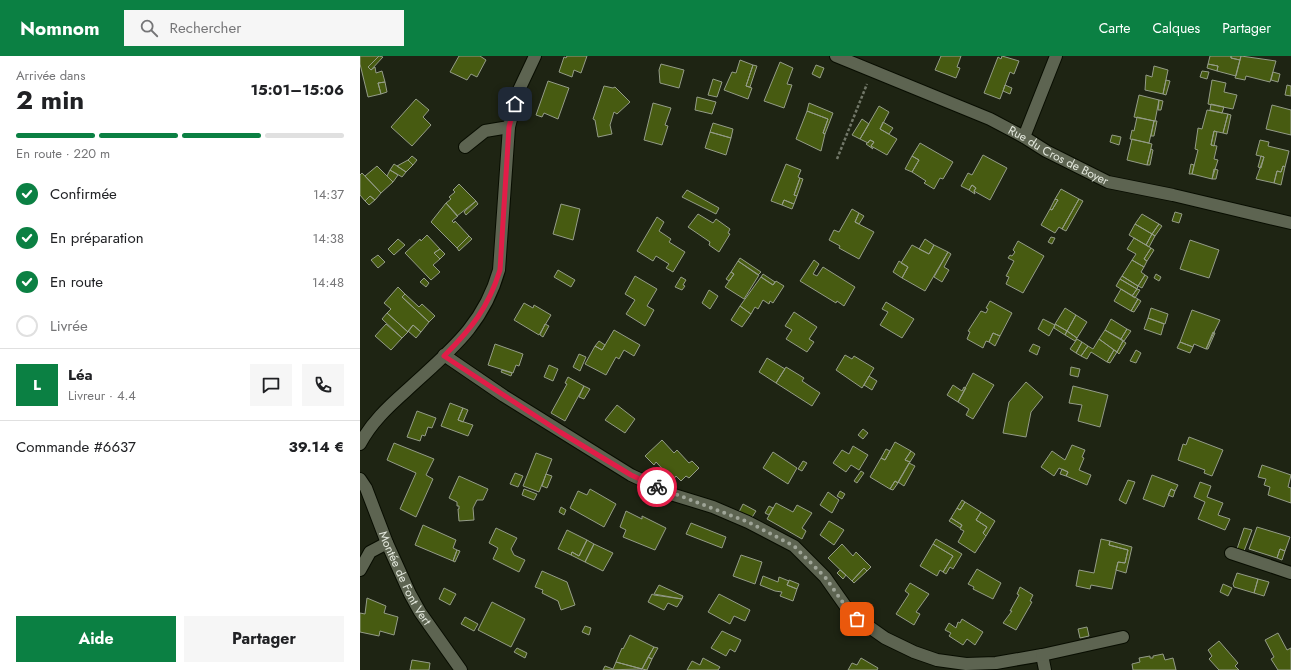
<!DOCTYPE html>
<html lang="fr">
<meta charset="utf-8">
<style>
:root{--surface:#fff;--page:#f6f6f6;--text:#202124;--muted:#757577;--line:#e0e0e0;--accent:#0b8043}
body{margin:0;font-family:Jost,sans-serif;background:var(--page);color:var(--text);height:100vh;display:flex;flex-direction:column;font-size:15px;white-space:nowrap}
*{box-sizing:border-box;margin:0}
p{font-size:13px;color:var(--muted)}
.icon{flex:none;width:22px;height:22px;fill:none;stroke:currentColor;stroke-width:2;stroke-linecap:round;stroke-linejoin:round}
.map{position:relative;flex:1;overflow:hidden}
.details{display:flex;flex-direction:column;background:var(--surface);width:360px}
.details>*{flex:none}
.pin{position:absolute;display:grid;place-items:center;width:34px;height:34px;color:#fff;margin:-17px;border-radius:8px;box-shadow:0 2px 6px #0006}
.courier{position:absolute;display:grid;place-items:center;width:40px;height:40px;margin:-20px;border:3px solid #e11d48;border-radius:50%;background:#fff;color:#222;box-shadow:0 1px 5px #0007}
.head em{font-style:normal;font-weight:700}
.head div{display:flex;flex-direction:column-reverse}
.head{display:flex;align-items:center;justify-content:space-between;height:68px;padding:0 16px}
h1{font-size:26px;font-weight:700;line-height:30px}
.bar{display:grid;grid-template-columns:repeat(4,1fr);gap:6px 4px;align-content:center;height:48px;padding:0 16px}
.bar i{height:5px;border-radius:3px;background:var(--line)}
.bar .current{background:var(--accent)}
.bar p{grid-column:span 4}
.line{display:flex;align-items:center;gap:10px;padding:0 16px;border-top:1px solid var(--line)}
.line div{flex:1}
.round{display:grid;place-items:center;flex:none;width:42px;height:42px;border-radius:0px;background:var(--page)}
ol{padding:0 16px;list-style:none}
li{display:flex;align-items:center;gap:12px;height:44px}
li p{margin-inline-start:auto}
li .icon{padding:4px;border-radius:50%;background:var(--accent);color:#fff;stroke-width:4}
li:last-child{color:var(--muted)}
li i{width:22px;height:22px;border:2px solid var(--line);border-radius:50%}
.primary-button{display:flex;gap:8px;margin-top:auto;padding:8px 16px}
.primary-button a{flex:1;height:46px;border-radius:0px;background:var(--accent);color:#fff;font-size:16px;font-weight:700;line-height:46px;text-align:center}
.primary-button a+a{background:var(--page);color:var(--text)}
header{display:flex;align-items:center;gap:24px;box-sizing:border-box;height:56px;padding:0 20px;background:var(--accent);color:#fff}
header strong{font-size:19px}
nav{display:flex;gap:22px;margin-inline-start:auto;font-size:14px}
.search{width:280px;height:36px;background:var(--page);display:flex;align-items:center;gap:10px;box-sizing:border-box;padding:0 14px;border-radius:0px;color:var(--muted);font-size:15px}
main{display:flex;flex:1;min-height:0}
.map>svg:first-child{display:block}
</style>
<header>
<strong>Nomnom</strong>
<div class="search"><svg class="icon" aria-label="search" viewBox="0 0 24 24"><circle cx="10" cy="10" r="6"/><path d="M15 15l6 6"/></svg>Rechercher</div>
<nav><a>Carte</a><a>Calques</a><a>Partager</a></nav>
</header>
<main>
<section class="details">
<div class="head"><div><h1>2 min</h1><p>Arrivée dans</p></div><em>15:01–15:06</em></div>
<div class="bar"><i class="current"></i><i class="current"></i><i class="current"></i><i></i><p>En route · 220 m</p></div>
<ol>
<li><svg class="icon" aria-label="check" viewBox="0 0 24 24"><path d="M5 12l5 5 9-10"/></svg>Confirmée<p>14:37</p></li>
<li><svg class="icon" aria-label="check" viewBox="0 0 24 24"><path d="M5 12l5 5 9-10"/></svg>En préparation<p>14:38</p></li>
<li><svg class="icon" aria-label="check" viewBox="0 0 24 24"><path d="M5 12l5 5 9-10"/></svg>En route<p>14:48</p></li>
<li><i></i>Livrée</li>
</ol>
<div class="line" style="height:72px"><b class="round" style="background:var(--accent);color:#fff">L</b><div><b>Léa</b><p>Livreur · 4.4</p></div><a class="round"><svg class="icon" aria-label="chat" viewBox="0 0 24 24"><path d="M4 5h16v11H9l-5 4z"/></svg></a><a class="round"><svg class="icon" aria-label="phone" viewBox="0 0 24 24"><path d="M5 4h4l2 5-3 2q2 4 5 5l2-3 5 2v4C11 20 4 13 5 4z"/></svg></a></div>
<div class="line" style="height:52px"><div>Commande #6637</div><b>39.14 €</b></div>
<div class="primary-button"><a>Aide</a><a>Partager</a></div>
</section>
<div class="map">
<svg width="931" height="614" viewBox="0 0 931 614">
<rect width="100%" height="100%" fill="#1e2413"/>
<path fill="#475b11" stroke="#949c88" d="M0 0H19L8 11 11 14 15 11 16 17 22 15 25 26 18 27 21 38 8 41 0 8Z
M19 0 23 1 11 14 8 11Z
M99 0H120L126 4 117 21 111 18 107 24 90 16Z
M207 0H227L221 17 214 14 212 21 199 16 204 1 206 2Z
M581 0H601L597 11 600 12 596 22 575 14Z
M642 0 659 5 654 18 650 16 640 43 624 37 638 1 641 3Z
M850 0H871V2L880 4 876 20 857 15 858 10 848 8Z
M871 0H881L880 4 871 2Z
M881 0 916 5 910 26 886 20 885 24 875 22Z
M380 4 393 9 386 30 392 32 388 43 364 34 372 16 376 17Z
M420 6 433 12 427 28 432 29 424 52 404 45Z
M301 8 324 14 319 32 300 27 299 14Z
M848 8 858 10 857 15 847 12Z
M393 9 397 10 390 31 386 30Z
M456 9 464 12 460 22 452 18Z
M794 10 808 14 803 38 785 34 786 19 792 21Z
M842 15 849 16 847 23 840 21Z
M913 16 920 18 918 26 911 24Z
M353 23 362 26 357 41 348 39Z
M806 24 810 25 806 39 803 38Z
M852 24 866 27 864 36 877 39 873 53 848 48Z
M188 25 209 32 198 63 184 57 182 61 176 59Z
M25 26 27 36 21 38 18 27Z
M645 29 652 32 650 38 643 35Z
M927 29 931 30V40L925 39Z
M244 30 253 32 255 31 270 46 257 58 254 56 250 69 252 78 238 81 235 64 233 63Z
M779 39 799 44 795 65 774 61Z
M337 41 356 46 352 58 335 54Z
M56 43 69 54 63 61 71 69 52 90 31 71Z
M799 44 803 45 801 54H798Z
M293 47 311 52 305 69 308 70 302 89 284 84Z
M449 47 473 57 465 78 463 77 468 63 447 55Z
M851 48 864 51 862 57 850 54Z
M912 49 931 54V79L906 73Z
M519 50 529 56 520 73 537 83 527 99 511 90 514 86 510 84 508 87 500 83Z
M847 54 868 58 863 77 854 75 851 89 857 90 854 103 858 104 852 123 832 118 838 94 835 93 838 72 842 73Z
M447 55 468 63 463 77 465 78 461 95 436 83Z
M868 58 871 59 867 78 863 77Z
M777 61 794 65 789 87 770 83 772 74 774 75Z
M502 63 509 68 500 83 492 79Z
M794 65H797L794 80H791Z
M523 66 533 72 529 78 520 73Z
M353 67 373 73 371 82 350 76Z
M854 75 857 76 854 90 851 89Z
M350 76 371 82 366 99 345 92Z
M752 79 761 81 759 89 750 86Z
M772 83 792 88 787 109 767 104Z
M510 84 514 86 511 90 513 93 506 88Z
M900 84 909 86 908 90 929 95 925 111 923 110 921 116 917 115 914 127 896 123 904 101 896 99Z
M560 87 593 106 583 123 580 122 574 133 564 127 566 125 552 116 559 104 552 100Z
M791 93 793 94 790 109H787Z
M623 99 647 112 630 144 614 135 616 132 612 129 609 134 601 130 608 117 612 119Z
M52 100 57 104 53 109 48 104Z
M552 100 559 104 552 116 545 113Z
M901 100 904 101 901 112 898 111Z
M48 104 53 109 46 116 37 110Z
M34 108 46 116 42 121 30 114Z
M426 108 441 114 438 121 440 122 434 139 437 140 434 148 424 144 422 149 411 145Z
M831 108 834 109 832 118H829Z
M17 110 33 126 21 137 5 120Z
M923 110 925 111 921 129 914 127 917 115 921 116Z
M854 113 858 114 856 123H852Z
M30 114 38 119 33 126 27 120Z
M2 117 21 137 15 144 10 140 5 145 0 139V119Z
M440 122 443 123 437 140 434 139Z
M99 128 116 145 97 160 86 147 91 143 89 141 95 136 93 134Z
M612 129 616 132 614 135 615 138 609 134Z
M701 133 719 143 702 173 699 171 695 177 681 169 690 153 692 154 698 144 695 143Z
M327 134 359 152 356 158 322 141Z
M10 140 15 144 9 149 5 145Z
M695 143 698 144 692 154 690 153Z
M719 143 723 145 706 175 702 173Z
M424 144 434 148 432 153 422 149Z
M116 145 118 148 106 159 104 156Z
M86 147 98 160 92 165 94 167 95 165 109 180 97 192 71 166Z
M201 148 220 153 213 184 193 178Z
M492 153 499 157 495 166 514 176 499 203 479 192 480 190 469 184 474 174 479 176Z
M815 156 822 158 819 167 812 165Z
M499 157 504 160 499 168 495 166Z
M338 158 353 167 356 163 370 173 368 177 370 178 359 196 349 189 350 186 328 171Z
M782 158 799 168 792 178 775 168Z
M297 161 304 166 299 175 311 183 309 186 325 196 313 216 306 212 309 208 296 200 293 205 277 195Z
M775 168 792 178 786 189 769 179Z
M799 168 802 170 795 180 792 178Z
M792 178 795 180 789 191 786 189Z
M67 179 80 193 74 197 80 203 73 209 80 216 71 224 45 197 60 183 61 185Z
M109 180 112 183 99 195 97 192Z
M691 181 695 182 692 188 688 186Z
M774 182 791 192 784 203 787 205 784 211 772 204 776 198 767 193Z
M38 183 45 189 34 199 28 193Z
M565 183 574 189 569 198 559 193Z
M830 184 859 194 849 222 820 213Z
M658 185 684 200 663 237 646 228 649 221 646 220 654 205 648 202 650 199 652 200 655 196 653 194Z
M552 189 569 198 574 189 588 196 565 235 542 222 548 211 541 207Z
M791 192 794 194 787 205 784 203Z
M80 193 85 198 80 203 74 197Z
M588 196 591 198 584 211 589 214 582 226 574 221Z
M18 199 25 206 18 212 11 204Z
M380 202 401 216 398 219 378 205Z
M454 204 459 208 453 218 457 220 463 211 495 231 484 250 477 245 476 247 440 225Z
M772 204 784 211 781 216 785 219 778 230 762 220Z
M378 205 399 219 384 243 365 231 374 218 371 216Z
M539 205 548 211 542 222 533 216Z
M198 214 215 224 211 231 194 221Z
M371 216 374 218 369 225 366 223Z
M403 218 415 226 413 229 401 221Z
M796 218 801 221 799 225 794 222Z
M785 219 788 221 782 232 778 230Z
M275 220 297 233 287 250 294 254 285 270 266 258 275 244 265 238Z
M762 220 778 230 777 233 760 223Z
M321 221 326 224 323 229 325 230 322 234 315 231Z
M401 221 413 229 416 225 424 230 413 247 410 245 409 248 403 244 398 253 395 251 391 258 380 250Z
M64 222 69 227 66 231 60 226Z
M760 223 777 233 772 240 756 230Z
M38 231 45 238 42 241 69 266 61 276 53 269 48 276 27 257 31 253 24 247Z
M761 233 778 243 771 255 754 245Z
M777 233 780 234 775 242 772 240Z
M349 234 358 240 350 253 342 247Z
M45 238 59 251 62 248 75 260 69 266 42 241Z
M778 243 781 245 774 256 771 255Z
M630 245 652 257 640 280 633 277 629 286 626 285 623 292 607 283 610 276 608 275 621 255 626 257 628 253 626 252Z
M526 246 554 263 542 282 520 269 528 256 522 253Z
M164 247 173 252 174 249 191 259 179 279 154 264Z
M380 250 391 258 382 271 371 264Z
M705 252 716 259 707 275 695 268Z
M791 252 808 258 805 268 788 262Z
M832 254 860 264 846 293 834 288 833 291 820 286Z
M434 256 457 271 449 283 454 286 447 296 426 283 432 274 425 270Z
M27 257 48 276 42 282 22 263Z
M716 259 727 266 717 282 707 275Z
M788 262 804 268 801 279 784 273Z
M683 263 695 269 689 280 678 273Z
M751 263 767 273 761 283 745 274Z
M26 268 42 282 31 294 15 280Z
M185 268 189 270 183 281 180 279Z
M695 268 707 275 705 279 694 272Z
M53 269 61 276 56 282 48 275Z
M767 273 771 275 764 285 761 283Z
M254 274 280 289 274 300 264 294 259 303 256 301 246 319 225 308 235 290 242 294Z
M745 274 763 285 757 296 739 283Z
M707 275 717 282 715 285 705 279Z
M853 276 855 277 848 293H846Z
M633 277 640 280 635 290 629 286Z
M717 283 722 286 716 297 710 293Z
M739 283 754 294 747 306 731 296 727 303 721 300 728 290 733 293Z
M239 285 245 289 242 294 235 290Z
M763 285 766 287 759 298 757 296Z
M722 286 728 290 721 300 716 297Z
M820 286 833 291 830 297 817 292Z
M135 288 163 298 159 310 156 309 153 317 128 309Z
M673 288 680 291 677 299 669 295Z
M754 294 757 296 750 307 747 306Z
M776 294 781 297 776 307 770 305Z
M219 298 226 301 220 315 213 311Z
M485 299 492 303 494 300 514 312 502 332 476 314Z
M407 302 425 313 416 327 399 316Z
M189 309 198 313 193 325 184 321Z
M426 311 444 322 442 325 460 337 452 350 416 327Z
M711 311 720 313 718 321 710 319Z
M142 314 152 317 151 320 141 316Z
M613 317 634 329 613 363 606 359 609 353 598 346Z
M509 320 517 325 512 334 504 329Z
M208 321 224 330 205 365 191 357 207 328 205 327Z
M666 326 683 341 671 356 666 381 643 377 649 346Z
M593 329 602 335 604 331 606 332 598 346 587 339Z
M224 330 230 333 224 343 219 341Z
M713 330 748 339 740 371 718 365 722 349 709 347Z
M90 347 103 352 98 364 113 369 108 380 81 370Z
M257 349 275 363 265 377 245 364Z
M103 352 108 354 103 366 98 364Z
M57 355 76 362 72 372 68 371 65 380 62 379 60 385 47 381Z
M503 373 508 377 503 383 498 379Z
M829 381 863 394 852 420 844 417 845 414 818 404 823 388 826 389Z
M302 384 314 397 317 394 329 407 332 405 339 412 329 422 326 420 321 425 316 420 313 424 296 406 294 409 285 400Z
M535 386 551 395 545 404 550 406 538 427 535 425 530 433 510 421 521 402 525 404Z
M34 387 74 403 66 419 73 423 56 461 40 453 56 417 27 404Z
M712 389 725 394 722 401 724 402 719 414 731 419 727 429 706 420 708 416 699 412 694 420 681 411 692 395 705 404Z
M493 390 508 399 499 414 491 409 486 416 473 407 482 394 489 398Z
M526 393 530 395 525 404 521 402Z
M551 395 555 398 550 406 545 404Z
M413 396 437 412 428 428 403 412Z
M176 397 192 403 179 436 163 430Z
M443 405 447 407 442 415 438 413Z
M549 407 555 410 544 430 538 426Z
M902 409 931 419 928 431 931 432V447L908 439 910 431 904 429 906 423 898 421Z
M702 413 708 416 706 420 700 418Z
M501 415 504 417 497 427 494 425Z
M155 417 163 420 158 431 150 428Z
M186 418 192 420 187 432 182 430Z
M792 419 818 429 815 435 811 433 804 451 783 443Z
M99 420 128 433 123 444H117L113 452 114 464 99 465 98 453H99V450H97V446L89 442Z
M768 424 775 426 766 448 759 444Z
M535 425 538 427 533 434 530 433Z
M840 426 851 430 847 441 863 447 858 459 870 463 865 474 838 463 845 446 834 441Z
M164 433 177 438 174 444 162 439Z
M230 433 256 448 244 471 210 452 218 435 227 439Z
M811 433 815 435 813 441 808 439Z
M480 435 485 438 482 443 477 440Z
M468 436 479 444 472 457 460 449Z
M602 444 605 446 600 454 597 452Z
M605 446 621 456 616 464 627 471 623 477 626 480 615 497 598 486 604 475 600 473 602 469 591 462 597 452 600 454Z
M416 447 433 456 437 449 452 457 442 472 446 475 442 483 407 463Z
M383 448 396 455 391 463 379 456Z
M409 450 413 452 409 459 405 457Z
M201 451 206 454 204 459 199 456Z
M266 455 282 463V460L306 472 295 494 263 481 266 474 260 471Z
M621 456 635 465 626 480 623 477 627 471 616 464Z
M591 462 602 469 600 472 589 465Z
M469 465 484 474 474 489 460 479Z
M331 467 366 481 362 492 326 478Z
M63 469 96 484 93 492 97 494 93 505 55 489Z
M897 471 930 481 925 495 920 493 917 502 889 493Z
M136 472 157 482 151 493 154 499 165 504 159 516 133 503 138 492 129 487Z
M884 472 892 474 884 495 877 493Z
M207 474 227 484 219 500 212 496 211 499 198 493Z
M576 483 602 498 593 513 590 511 586 518 583 516 593 500 573 488Z
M741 483 750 485 749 489 768 494 765 507 758 506 752 533 731 529 730 533 716 530 719 514 734 517Z
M227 484 234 488 225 506 211 499 212 496 219 500Z
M750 485 772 491 766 517 756 514 758 506 765 507 768 494 749 489Z
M234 488 253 497 243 515 225 506Z
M482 488 493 500 496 496 511 511 507 515 504 512 492 525 468 502Z
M573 488 593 500 583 516 580 514 577 520 560 510Z
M920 493 925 495 922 504 917 502Z
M97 494 100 495 95 506 93 505Z
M381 499 402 506 395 528 373 520Z
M504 512 507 515 494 527 492 525Z
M617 513 641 527 633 543 613 533 614 531 608 528Z
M480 514 486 519 483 523 477 517Z
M182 515 207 526 215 549 201 554 198 545 182 537 183 534 175 531Z
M877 517 898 523 894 537 874 531 873 528Z
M403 520 418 526 419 521 429 525 427 529 437 533 433 545 420 540 422 536 415 535 400 529Z
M898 523 909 526 904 540 894 537Z
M429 524 439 528 437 533 427 529Z
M550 527 569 538 556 556 560 558 554 569 536 558 549 538 545 535Z
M863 528 872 532 868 540 860 536Z
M299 529 323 540 322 543 294 538Z
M660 531 673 539 670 545 672 546 656 574 643 567 652 555H650L659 539 657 538Z
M84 532 96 538 90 549 79 543Z
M292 538 294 539 322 543 317 551 308 547 304 554 288 546Z
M359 538 390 554 385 565 374 560 370 568 348 556Z
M7 542 26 550 24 557 38 561 34 579 20 575 19 580 0 576V557L5 558Z
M132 546 165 563 151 591 118 574Z
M105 561 118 568 114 575 101 568Z
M602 563 623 576 615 589 607 583 603 589 589 580 591 577 585 574 589 567 596 572 598 566 600 567Z
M225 570 231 572 229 579 222 576Z
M727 571 729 580 720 582 718 573Z
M362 575 381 584 375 596 370 593 366 600 351 592Z
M918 577 927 594 931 592V614H918L911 603 914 601 905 584Z
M270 579 294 591 282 613 256 606 262 592 263 593Z
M859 585 878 607 875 610 879 614H859L849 603 852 600 848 594Z
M294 591 298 592 292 603 288 601Z
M157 592 167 597 165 602 154 596Z
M803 598 805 604 813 602 816 614H773L772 608 780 606 779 602 790 600V602H793V600Z
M288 601 292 603 287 614 282 613Z
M343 602 360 611 358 614H327L332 605 340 609Z
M501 602 518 612 517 614H488L492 607 497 609Z
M52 604 70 607 69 614H50Z
M256 606 282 613 243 614 245 610 253 613Z"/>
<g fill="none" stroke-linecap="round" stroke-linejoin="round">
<defs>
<g id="minor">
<path id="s1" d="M476 0 630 63 664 81 686 95 748 126 813 139 931 167"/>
<path d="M664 81 696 0"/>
<path d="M105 91 125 75 149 71"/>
<path d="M84 299 144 340 271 419 314 439 353 451 388 466 434 490 465 521 491 558 525 582 554 596 577 604 606 608 636 607 682 599 685 614"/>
<path d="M0 388C11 367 28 351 46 335 88 296 123 271 139 214L149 71 158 36 175 0"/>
<path id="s2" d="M0 423 6 432 27 487 50 538 60 556 101 614"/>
<path d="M871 497 931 517"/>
<path d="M0 514 10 496 27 487"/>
<path d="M682 599 763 581"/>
</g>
</defs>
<use href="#minor" stroke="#080d01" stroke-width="14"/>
<path stroke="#727869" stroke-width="2.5" stroke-dasharray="3 2" stroke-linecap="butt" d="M477 103 507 28"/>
<use href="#minor" stroke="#5d6451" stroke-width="12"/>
</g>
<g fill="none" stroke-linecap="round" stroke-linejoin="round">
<path stroke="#9fa598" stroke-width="4" stroke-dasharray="0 7.2" d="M297 431 388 466 434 490 465 521 491 558 497 563"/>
<path stroke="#e11d48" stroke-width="5" d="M155 48 149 71 140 214C128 252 112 272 84 300L200 376 271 419 297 431"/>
</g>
<g text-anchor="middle" stroke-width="3" stroke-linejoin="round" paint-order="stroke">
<g font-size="12" fill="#e5eadf" stroke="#090c06">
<text dy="4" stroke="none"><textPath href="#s1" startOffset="244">Rue du Cros de Boyer</textPath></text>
<text dy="4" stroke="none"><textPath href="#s2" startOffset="109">Montée de Font Vert</textPath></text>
</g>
</g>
</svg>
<div class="pin" style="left:497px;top:563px;background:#ea580c"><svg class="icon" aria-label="bag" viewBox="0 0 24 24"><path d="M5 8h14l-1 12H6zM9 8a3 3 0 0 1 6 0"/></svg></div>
<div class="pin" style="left:155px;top:48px;background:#1f2937"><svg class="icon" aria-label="home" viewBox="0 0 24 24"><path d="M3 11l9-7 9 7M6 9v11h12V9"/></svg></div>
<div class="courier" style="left:297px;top:431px"><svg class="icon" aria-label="bike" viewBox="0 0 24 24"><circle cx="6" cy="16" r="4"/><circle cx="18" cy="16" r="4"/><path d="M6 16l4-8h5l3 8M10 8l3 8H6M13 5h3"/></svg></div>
</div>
</main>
